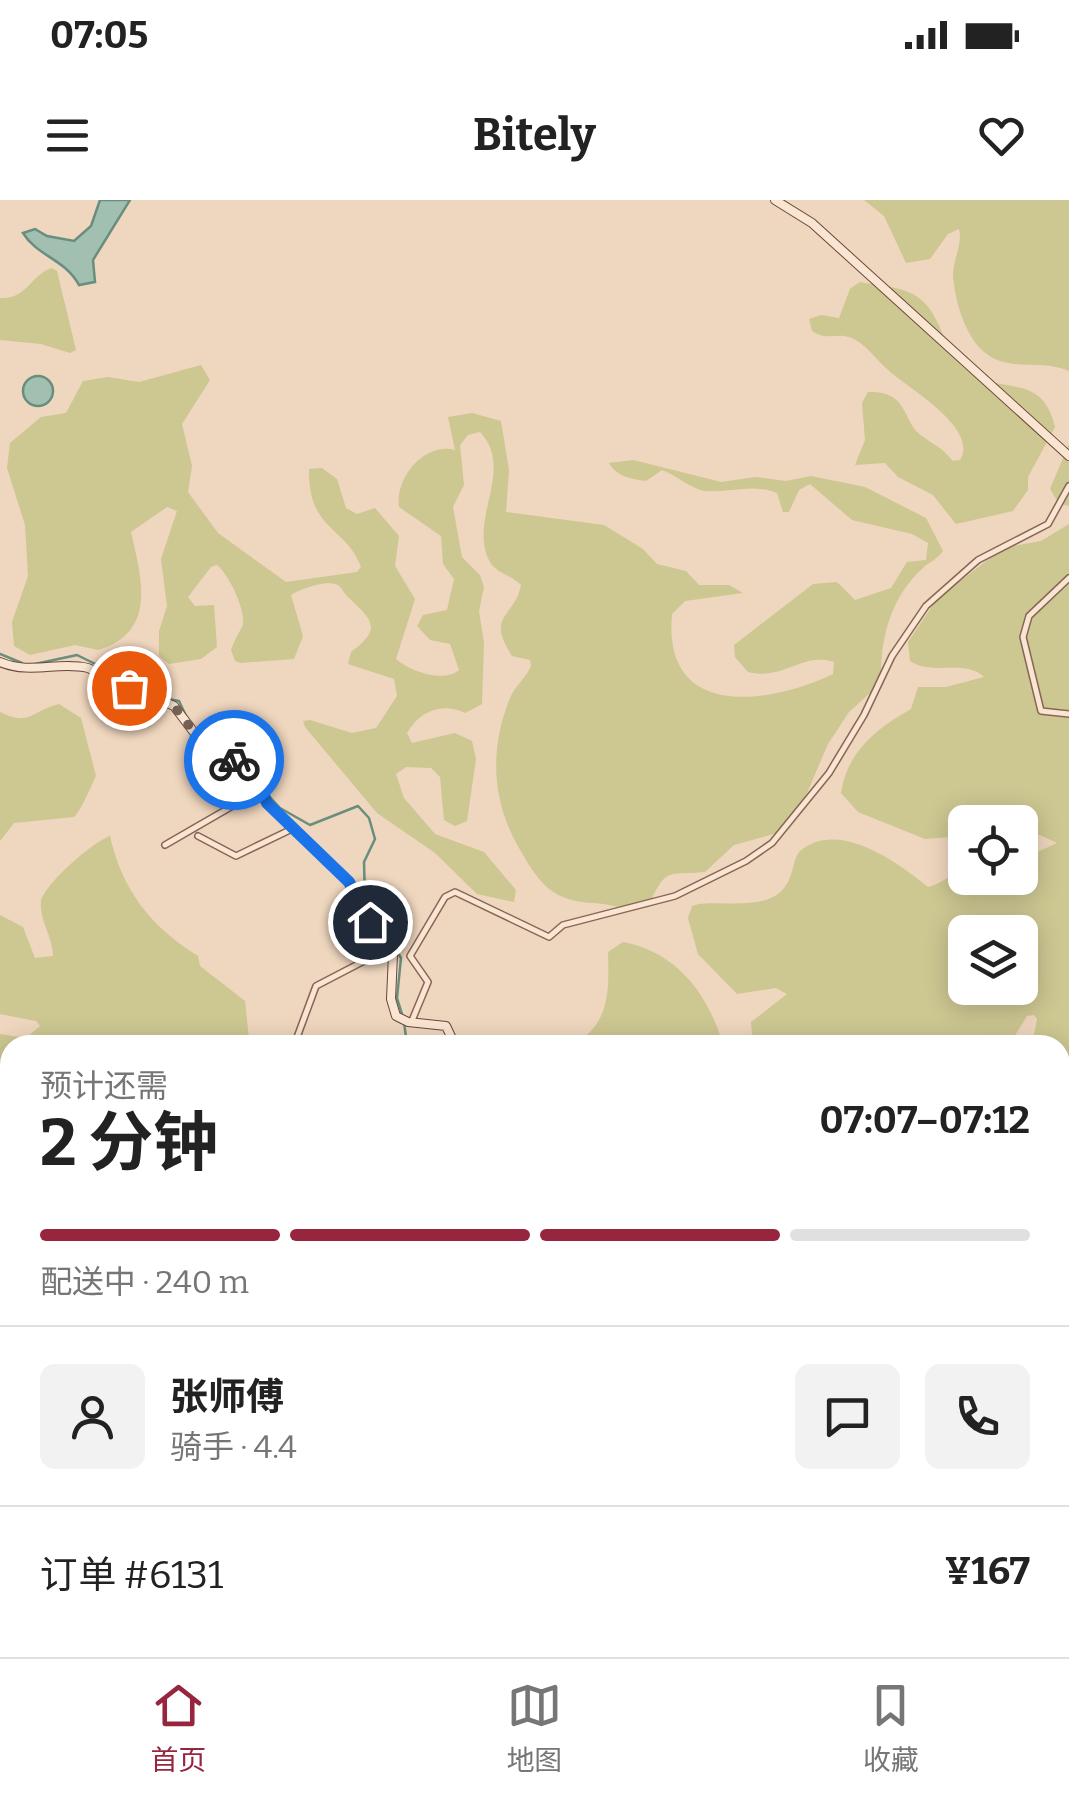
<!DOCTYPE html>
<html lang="zh">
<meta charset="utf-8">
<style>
:root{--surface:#fff;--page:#f2f2f2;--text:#222;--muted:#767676;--line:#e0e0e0;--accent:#97253e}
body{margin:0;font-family:Bitter,"Noto Sans SC",serif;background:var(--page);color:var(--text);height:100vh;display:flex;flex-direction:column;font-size:38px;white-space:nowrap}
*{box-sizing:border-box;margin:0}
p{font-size:32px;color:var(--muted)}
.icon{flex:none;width:55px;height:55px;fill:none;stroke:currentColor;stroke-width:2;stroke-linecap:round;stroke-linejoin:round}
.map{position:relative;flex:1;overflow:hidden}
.side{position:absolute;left:0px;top:835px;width:1070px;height:622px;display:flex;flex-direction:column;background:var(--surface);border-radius:30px 30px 0 0;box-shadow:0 5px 25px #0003}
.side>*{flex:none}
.buttons{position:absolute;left:948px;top:605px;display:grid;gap:20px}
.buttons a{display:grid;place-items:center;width:90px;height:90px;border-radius:15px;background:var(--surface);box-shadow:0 5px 25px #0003;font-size:50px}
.pin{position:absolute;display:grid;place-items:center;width:85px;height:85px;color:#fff;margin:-42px;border:5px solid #fff;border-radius:50%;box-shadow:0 2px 10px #0007}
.courier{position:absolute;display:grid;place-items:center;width:100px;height:100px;margin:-50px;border:8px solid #1a73e8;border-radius:50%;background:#fff;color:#222;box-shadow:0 2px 12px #0007}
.overview em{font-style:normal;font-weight:700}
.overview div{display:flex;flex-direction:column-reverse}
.overview{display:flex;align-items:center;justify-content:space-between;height:170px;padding:0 40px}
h1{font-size:65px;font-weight:700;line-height:75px}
.bar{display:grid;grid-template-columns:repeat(4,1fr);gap:15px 10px;align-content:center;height:120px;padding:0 40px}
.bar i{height:12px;border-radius:8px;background:var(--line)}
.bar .active{background:var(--accent)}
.bar p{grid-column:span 4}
.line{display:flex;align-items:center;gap:25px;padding:0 40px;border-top:2px solid var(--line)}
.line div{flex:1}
.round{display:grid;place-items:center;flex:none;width:105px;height:105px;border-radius:15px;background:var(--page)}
.status{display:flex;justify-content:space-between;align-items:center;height:70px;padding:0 50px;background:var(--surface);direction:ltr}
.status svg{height:28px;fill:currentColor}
header{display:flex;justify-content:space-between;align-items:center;height:130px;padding:0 40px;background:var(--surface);font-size:45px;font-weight:700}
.tabs{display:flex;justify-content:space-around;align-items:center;height:140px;border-top:2px solid var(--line);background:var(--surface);font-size:28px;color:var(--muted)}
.tabs a{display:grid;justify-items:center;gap:5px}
.tabs .active{color:var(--accent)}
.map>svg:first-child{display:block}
</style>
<div class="status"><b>07:05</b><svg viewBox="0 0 49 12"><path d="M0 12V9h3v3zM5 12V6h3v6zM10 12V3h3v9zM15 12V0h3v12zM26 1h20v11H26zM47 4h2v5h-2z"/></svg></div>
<header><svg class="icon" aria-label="menu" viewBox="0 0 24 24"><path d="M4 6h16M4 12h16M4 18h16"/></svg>Bitely<svg class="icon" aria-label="heart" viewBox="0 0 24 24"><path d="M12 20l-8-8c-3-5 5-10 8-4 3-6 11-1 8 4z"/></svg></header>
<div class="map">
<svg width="1069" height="1457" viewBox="0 0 1069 1457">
<rect width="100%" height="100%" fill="#efd6be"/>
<path fill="#e4cfab" d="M1069 1167V1457H649L646 1448H1060V1174Z"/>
<path fill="#cdc792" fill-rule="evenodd" d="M864 0H1069V171C1046 161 1023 168 1000 161 968 151 955 104 953 75 953 59 963 44 959 29L948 34 930 59 906 63 884 16Z
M52 68 57 71 76 150 70 153 41 144 0 140V98C27 100 31 74 52 68Z
M860 82C878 86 904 86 919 98 944 117 943 156 971 173 1006 195 1042 173 1055 227L1028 277V290L1013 311 956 324 933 295 898 277 885 263 855 265 865 240 862 203 868 192C910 191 901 221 922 236 938 248 938 244 953 261L960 260C980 227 905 187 886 168 876 159 863 141 849 137 835 133 827 141 812 131L809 119 821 115 839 118 850 89Z
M201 165 210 180 182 224 192 266 188 292 218 333 286 382 357 372 361 367C346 326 308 331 309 269L322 268 337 279 346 308 357 314 375 308 399 336 395 366 415 399 396 459C411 472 444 483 459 470L450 444 430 440 417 426 423 415 447 410 454 379 443 364 441 336 399 307C395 277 425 242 455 250L448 217 472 213 501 221 509 270 506 312 604 325 643 349 657 364 686 371 699 385H729L743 393 685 401 672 414C662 520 768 505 833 474L834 462C801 452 784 481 748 472L735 457 734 445 813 384 837 382 855 400 891 388 907 362 926 360 928 343 912 334 852 320 810 284 799 290 789 312H783L777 293C752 283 730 293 705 291 691 289 676 275 662 270L646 281C632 279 617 277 609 263L633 260 721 282 756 277 786 281 811 276 865 287 926 318 943 351C938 358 932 361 925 366 890 397 880 438 881 483L849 512 828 544 798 614 777 633 734 645 705 672C667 676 667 665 648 707 629 713 614 704 594 703 551 701 539 683 519 648 492 601 489 550 510 498 515 486 526 478 531 466L530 460 512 456C485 414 515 418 521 385 512 375 497 374 490 362 467 320 516 270 480 232L468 235 460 245 464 285 453 307 462 357 480 375 484 387 479 411 484 443 482 504 465 513C443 502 419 511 407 533L412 543 455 533 472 541 476 559 467 621 455 626 444 620 440 577 431 568 406 567 396 574 404 598 435 634 484 652 516 690 514 702 477 694 435 653 377 613 305 527 303 521 310 520 352 533 376 528 397 496 394 479 348 464 351 452C384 428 371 419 348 397 345 394 341 387 338 385 327 379 300 389 291 395L303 436 294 459 241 463 235 461 231 450C234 441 238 434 242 427 248 413 228 373 217 365L211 367 188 397 195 406 214 405 217 447 201 459 169 464 159 456V431L167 406 161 359 177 311 167 307 131 332C142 380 157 432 98 450L75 445 30 455 14 446 12 422 28 376 25 325 7 268 10 243 41 217 66 213 83 181 108 177 139 182Z
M1069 244V306L1059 304 1050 289Z
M1069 324V960L1060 959V845H1032L1037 819 1034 815 1027 816 1009 845H753L751 822 787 794 776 788 737 794 698 754 688 718 692 706 699 704C726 700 772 713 788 682 793 673 793 661 799 652 837 617 900 664 928 687 941 684 953 672 965 671V678H1020V660L1057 643 1040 635 1020 636V622H965V636L925 639 858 612 841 593C847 552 877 528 911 509L918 487H946L984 477C966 459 932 476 910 461L908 442 937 399 1003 348 1041 341ZM965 732H1020V788H965Z
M59 504 81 518 96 576C91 586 81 611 74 617L14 623 0 641V512C30 527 31 511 59 504Z
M110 636C122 690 151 727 198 756L200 766 245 801 249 839 244 845H10V1241L4 1249 10 1253V1388L0 1391V834L26 838 40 826 36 821 0 814V715L23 727 35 758 53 756C53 737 39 720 41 702 43 685 94 641 110 636Z
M623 742C677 752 709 795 723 845H573C611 823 609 790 608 752Z
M1063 981 1069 983V1150L1060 1152Z
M77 1448H173L172 1457H76Z
M194 1448H378L379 1457H190Z
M437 1448H538C505 1457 472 1457 437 1448Z"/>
<path fill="#a1c0b1" stroke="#698e7d" stroke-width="2.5" d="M100 0H130L93 60 95 82 79 85C65 59 37 56 23 33L35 29 47 36 74 41 91 26Z
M23 191a15 15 0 1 1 30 0a15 15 0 1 1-30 0Z
M988 1448H1042L1045 1457H1001Z"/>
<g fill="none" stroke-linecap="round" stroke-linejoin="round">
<path stroke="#698e7d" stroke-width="2.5" d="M0 454 22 463
M35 464 77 455 161 496
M168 499 179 501 188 520
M197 529 207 536 216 554H253L264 587
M267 594 280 608 310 625 358 606 369 618 375 639 364 662 365 699 401 758 397 798 402 814
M404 822 407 845"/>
<defs>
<path id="street" d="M1069 378 1029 416 1023 437 1041 511 1069 514
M198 636 236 656 294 628
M165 645 260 590
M411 823 428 782 410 756 445 697 455 692 549 737 563 725 675 696 746 661 772 643 829 573 864 515 892 456 926 406 978 360 1048 324 1069 286
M300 845 296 840 316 786 389 748
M1060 1161 1069 1160
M0 1398 10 1394
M68 1448 69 1457
M909 1457V1448
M929 1457 933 1448"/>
<path id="secondary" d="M775 0 812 23 1069 256
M0 462C31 475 58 461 88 468L174 506 215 560 250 562 267 603 349 682 375 734 393 754 391 799 396 816 408 822 446 826 455 845"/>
</defs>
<use href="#street" stroke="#876656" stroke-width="8"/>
<use href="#secondary" stroke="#69473a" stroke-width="10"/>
<use href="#street" stroke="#f9e5d1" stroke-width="5"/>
<use href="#secondary" stroke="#f9e5d1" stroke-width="8"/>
</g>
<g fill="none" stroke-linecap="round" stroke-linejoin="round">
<path stroke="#776254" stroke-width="10" stroke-dasharray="0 18" d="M129 488 174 506 215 560H234"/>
<path stroke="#1a73e8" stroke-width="12" d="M234 560 250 562 267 603 349 682 370 722"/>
</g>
</svg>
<div class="buttons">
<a><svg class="icon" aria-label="locate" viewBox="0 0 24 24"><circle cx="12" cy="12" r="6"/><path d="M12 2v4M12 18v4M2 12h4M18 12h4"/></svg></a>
<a><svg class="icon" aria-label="layers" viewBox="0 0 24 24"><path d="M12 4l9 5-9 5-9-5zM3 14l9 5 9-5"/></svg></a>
</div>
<div class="pin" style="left:129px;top:488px;background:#ea580c"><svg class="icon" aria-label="bag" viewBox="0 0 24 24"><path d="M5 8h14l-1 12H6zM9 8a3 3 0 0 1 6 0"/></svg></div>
<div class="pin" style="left:370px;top:722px;background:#1f2937"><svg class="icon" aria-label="home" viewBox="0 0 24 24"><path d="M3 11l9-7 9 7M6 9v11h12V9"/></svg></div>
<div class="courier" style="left:234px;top:560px"><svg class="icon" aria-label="bike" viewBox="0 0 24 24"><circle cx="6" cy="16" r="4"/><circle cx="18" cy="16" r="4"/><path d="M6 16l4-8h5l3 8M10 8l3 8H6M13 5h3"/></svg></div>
<section class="side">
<div class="overview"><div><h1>2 分钟</h1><p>预计还需</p></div><em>07:07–07:12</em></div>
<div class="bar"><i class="active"></i><i class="active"></i><i class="active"></i><i></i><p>配送中 · 240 m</p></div>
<div class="line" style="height:180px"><a class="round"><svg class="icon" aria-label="person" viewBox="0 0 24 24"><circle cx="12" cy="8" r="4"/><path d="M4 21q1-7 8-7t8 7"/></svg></a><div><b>张师傅</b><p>骑手 · 4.4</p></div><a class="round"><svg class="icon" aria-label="chat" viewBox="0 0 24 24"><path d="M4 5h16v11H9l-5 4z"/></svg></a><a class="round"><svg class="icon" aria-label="phone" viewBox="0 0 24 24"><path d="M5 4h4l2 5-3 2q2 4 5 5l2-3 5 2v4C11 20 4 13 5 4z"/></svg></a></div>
<div class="line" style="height:130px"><div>订单 #6131</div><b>¥167</b></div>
</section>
</div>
<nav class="tabs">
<a class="active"><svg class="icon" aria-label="home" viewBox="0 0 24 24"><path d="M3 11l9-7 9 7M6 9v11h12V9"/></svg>首页</a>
<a><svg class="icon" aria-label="map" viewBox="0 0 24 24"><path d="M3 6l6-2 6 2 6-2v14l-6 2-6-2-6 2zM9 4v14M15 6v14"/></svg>地图</a>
<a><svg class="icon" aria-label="saved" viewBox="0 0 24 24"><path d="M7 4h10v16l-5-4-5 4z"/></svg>收藏</a>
</nav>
